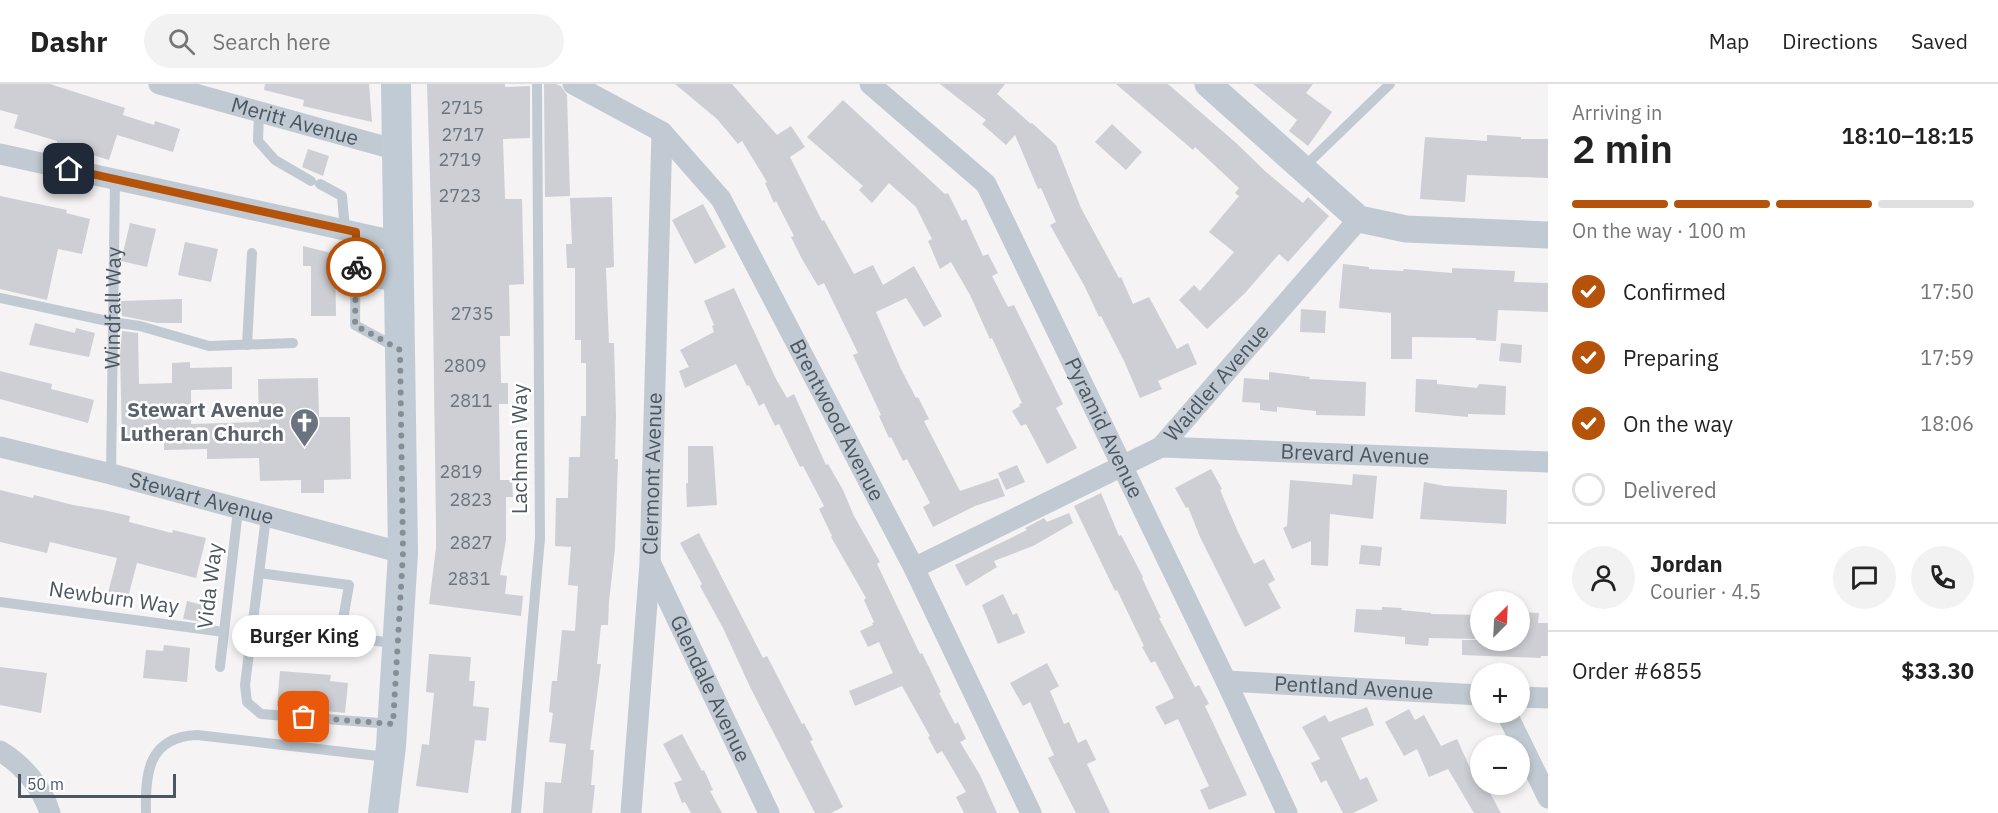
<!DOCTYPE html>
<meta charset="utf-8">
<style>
:root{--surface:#fff;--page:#f2f2f2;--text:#222;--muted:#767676;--line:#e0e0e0;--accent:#b45309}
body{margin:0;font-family:"IBM Plex Sans",sans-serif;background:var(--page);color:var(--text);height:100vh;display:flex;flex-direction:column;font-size:22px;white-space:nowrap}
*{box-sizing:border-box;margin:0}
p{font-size:20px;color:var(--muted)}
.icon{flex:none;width:33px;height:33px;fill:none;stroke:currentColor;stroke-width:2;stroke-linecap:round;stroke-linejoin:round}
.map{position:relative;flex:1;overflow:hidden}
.panel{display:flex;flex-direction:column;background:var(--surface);width:450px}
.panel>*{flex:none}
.needle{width:39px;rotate:24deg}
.tools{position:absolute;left:1470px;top:507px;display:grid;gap:12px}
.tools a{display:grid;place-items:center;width:60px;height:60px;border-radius:50%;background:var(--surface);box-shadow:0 3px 9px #0003;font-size:30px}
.scale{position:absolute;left:18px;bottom:15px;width:158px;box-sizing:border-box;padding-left:6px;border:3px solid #4a5661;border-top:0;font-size:16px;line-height:21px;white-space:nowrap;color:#4a5661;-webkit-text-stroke:4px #fff;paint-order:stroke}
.pin{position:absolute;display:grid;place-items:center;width:51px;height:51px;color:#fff;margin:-26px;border-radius:12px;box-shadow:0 3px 9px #0006}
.courier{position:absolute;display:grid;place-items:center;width:60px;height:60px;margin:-30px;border:4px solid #b45309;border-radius:50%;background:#fff;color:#222;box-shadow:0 2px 8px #0007}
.bubble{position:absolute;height:42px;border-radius:21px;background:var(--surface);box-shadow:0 3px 9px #0003;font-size:20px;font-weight:600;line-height:42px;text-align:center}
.head em{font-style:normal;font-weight:600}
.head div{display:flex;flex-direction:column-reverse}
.head{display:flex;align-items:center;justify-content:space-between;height:102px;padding:0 24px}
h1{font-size:39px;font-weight:600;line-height:45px}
.bar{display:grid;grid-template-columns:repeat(4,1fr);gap:9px 6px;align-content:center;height:72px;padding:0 24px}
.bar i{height:8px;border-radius:4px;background:var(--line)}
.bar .active{background:var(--accent)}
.bar p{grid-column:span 4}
.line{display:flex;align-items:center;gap:15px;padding:0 24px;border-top:2px solid var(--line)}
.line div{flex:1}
.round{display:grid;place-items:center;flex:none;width:63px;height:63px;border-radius:32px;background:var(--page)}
ol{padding:0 24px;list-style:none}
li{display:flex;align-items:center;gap:18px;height:66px}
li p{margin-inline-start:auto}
li .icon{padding:6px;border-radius:50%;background:var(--accent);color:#fff;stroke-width:4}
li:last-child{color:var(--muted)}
li i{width:33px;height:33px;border:3px solid var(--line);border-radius:50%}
header{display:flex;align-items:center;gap:36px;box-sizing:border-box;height:84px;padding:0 30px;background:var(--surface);border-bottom:2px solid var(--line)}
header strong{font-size:28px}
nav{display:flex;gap:33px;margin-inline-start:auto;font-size:21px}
.search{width:420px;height:54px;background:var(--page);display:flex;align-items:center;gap:15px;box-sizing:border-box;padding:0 21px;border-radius:33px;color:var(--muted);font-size:22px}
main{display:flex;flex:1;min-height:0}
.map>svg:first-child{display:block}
</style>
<header>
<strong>Dashr</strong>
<div class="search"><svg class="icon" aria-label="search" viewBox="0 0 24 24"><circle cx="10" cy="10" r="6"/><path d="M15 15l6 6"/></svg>Search here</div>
<nav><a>Map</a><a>Directions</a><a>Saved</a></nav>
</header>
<main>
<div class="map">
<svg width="1548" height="729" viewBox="0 0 1548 729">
<rect width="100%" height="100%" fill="#f5f3f3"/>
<path fill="#cdcfd5" d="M0 0H50L125 24 123 31 154 41 155 37 180 45 173 68 117 51 109 76 57 60V57L14 44 18 31 0 26Z
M265 0H369L372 38 303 22 304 16 264 6Z
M427 0H505V3L530 2V54L503 55 505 115H522L524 200 509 201 510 252H500L501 299H508V320H499L500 396H512L513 413H506V456L500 491 507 492 505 510 523 512 521 532 429 520 436 464V442L432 156Z
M544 0H556L561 2 567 11 570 112 545 113Z
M675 0H732L777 51 791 42 805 63 790 73 822 137 824 136 854 190 873 181 883 201 914 182 942 232 924 243 906 214 876 228 901 285 916 314 918 313 929 335 924 337 960 407 998 394 1005 412 975 422 933 443 923 423 930 419 907 375 903 377 891 353 889 354 879 332 881 331 853 271 858 269 824 199 818 202 802 175 791 153 794 152 776 117 774 119 765 99 767 98 742 57 738 60 717 35Z
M940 0H1005L997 10 1031 40 1032 39 1056 61 1081 124 1119 194 1121 193 1133 220 1149 213 1177 265 1188 259 1197 280 1158 297 1162 305 1140 314 1124 277 1101 232 1099 233 1085 203 1050 141 1056 138 1041 104 1038 105 1015 51 1006 61 982 40 986 36Z
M1116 0H1168L1235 58 1265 87 1303 119 1308 113 1329 132 1288 178 1279 170 1245 209 1207 245 1179 216 1194 201 1200 207 1234 168 1209 148 1239 112 1235 109 1239 104 1195 63 1193 66Z
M1253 0H1313L1306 9 1332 28 1308 62 1289 47 1297 36Z
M843 16 945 110 948 109 962 137 966 135 983 172 988 170 998 189 992 192 1008 223 1014 221 1063 320 1056 324 1077 364 1047 380 1026 340 1021 342 1012 327 1020 322 1019 320 1022 319 992 254 990 255 970 211 951 178 940 185 928 157 932 155 916 123 889 99 872 119 859 106 863 102 807 53Z
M1112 40 1142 68 1126 86 1095 58Z
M1487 51 1521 53V55H1548V94L1467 91 1465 118 1420 115 1425 53 1487 57Z
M308 65 329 72 323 92 302 83Z
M0 112 67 126 66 129 90 135 82 170 58 165 47 216 0 205Z
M612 113 614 183 606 184 609 259H614L616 333 615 375H618L615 465 609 517 608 541H601L597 580H601L590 666H594L591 701H595L592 729H543L545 698 561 699 566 660 549 658 553 629 549 628 552 597H557L562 546 575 547 578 502 568 501 571 463 555 462 556 414H568L569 373H580L581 332H586V279H581V256H575V184H567L566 160H572L570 114Z
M703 120 726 163 695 180 672 136Z
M130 139 156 145 147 183 121 177Z
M185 158 218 165 211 198 178 191Z
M303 162 335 170 336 232H311V182H303Z
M1343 180 1369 183V185L1403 187 1404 185 1452 189V184L1515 187 1514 198 1548 199V228L1498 226 1496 257 1476 256V254L1412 253V275H1391V229L1339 224Z
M734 204 776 295 787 314 794 310 826 381 828 380 843 406 854 432 880 478 877 480 920 570 922 569 941 608 939 609 955 640 958 638 966 655 960 658 980 691 997 729H964L956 713 966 708 942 667 937 670 928 653 930 652 902 602 855 622 849 607 893 589 879 558 868 563 860 547 873 541 872 539 874 538 864 516 866 514 831 453 832 452 819 425 824 422 803 382 800 383 779 340 775 342 764 319 759 322 749 301 747 302 736 280 685 304 679 287 689 283 680 266 714 248 712 242 714 241 704 217Z
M182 215V239H158L122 232 121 217Z
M1301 225 1326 227 1325 249 1300 248Z
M35 239 75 249 76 244 95 249 89 273 29 261Z
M122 247 138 249 139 300 172 299V279L190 278V284L232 283V305L191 306V340L259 338 258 295 318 294 319 333H350L351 395 324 396V409H301V396L260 397 259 374 207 375V365L164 366V355H122L120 271Z
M1501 259 1522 261 1521 279 1499 277Z
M0 287 52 300 51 305 94 316 88 339 0 315Z
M1269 288 1310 293 1309 295 1366 298 1365 332 1316 331V327L1277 323V328L1260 326V319L1242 318 1244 294 1269 296Z
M1416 295 1437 296V300L1477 304 1479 300 1506 302 1505 331 1468 330V333L1415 328Z
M688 362H713L717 421 687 423 686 399H688Z
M1017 381 1025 398 1006 406 998 389Z
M1211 385 1222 405 1220 406 1238 448 1254 480 1264 475 1275 496 1268 500 1281 524 1245 543 1200 453 1188 423 1186 424 1175 404Z
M1353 390 1377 392 1373 435 1330 430 1328 482 1311 481V457L1292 465 1283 444 1287 442 1290 396 1352 401Z
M1424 398 1445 402 1507 406 1506 440 1420 435Z
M0 406 33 414 34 411 73 421 103 426 130 432 129 438 172 449 173 446 206 454 196 494 137 479 127 517 107 513 117 474 50 458 47 469 0 458Z
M1101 409 1119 452 1121 451 1143 493 1142 494 1161 534H1159L1195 603 1199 601 1209 620 1205 622 1247 711 1209 726 1200 706 1209 702 1178 635 1165 641 1155 623 1174 614 1155 577 1151 579 1142 563 1144 562 1117 506 1115 507 1074 422Z
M1069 429 1073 439 1033 462 994 477 997 483 966 502 955 481 1027 446 1025 444 1044 434 1047 438Z
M699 449 763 574 767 572 802 640 804 639 813 656 810 657 843 723 831 729H815L751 605 723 544 700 502 702 500 680 459Z
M1361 461 1382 463 1380 482 1359 480Z
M1003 510 1013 531 1017 529 1025 549 998 560 982 521Z
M187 517 207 522 203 538 183 535Z
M1382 523 1402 524 1401 526 1431 529V530L1480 531V555L1429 554 1428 562 1405 560V553L1354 548 1356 525 1382 526Z
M1520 528 1539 529 1538 539H1548V572H1541V574L1462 571V556H1520Z
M164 561 190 564 187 598 143 594 146 566 163 567Z
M429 570 471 573 469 597H475L473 622 489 624 486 657 475 656 468 709 416 702 422 660 429 661 434 609 426 608Z
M1047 579 1059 602 1050 607 1064 640 1069 638 1078 659 1086 655 1096 676 1087 680 1110 729H1076L1048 674 1054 671 1030 618 1023 622 1010 599Z
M0 583 47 589 41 629 0 621Z
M280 587 331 591 330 597 348 599 345 629 277 622Z
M1367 623 1374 641 1341 654 1360 696 1367 693 1378 717 1353 729H1343L1326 696 1321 699 1311 679 1320 675 1302 643 1325 631 1329 638Z
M1409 625 1415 636 1424 631 1441 662 1457 655 1470 684 1474 682 1480 693V700H1485L1501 729H1474L1448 685 1429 693 1417 665 1404 672 1385 638Z
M682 650 702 687 704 686 713 706 710 707 722 729H691L685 718 682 719 674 699 682 696 663 660Z"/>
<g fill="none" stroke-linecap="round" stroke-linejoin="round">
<g stroke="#c1cad2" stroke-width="10">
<path d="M259 28 258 57 275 76 311 97"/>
<path d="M1304 83 1390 0"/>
<path d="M320 100 342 112 345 146"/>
<path d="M356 149 355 241 397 264"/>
<path d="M355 197 397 202"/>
<path d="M0 214 112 238 140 242 209 262 293 259"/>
<path d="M247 261 252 169"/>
<path id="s1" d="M111 390 115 95"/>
<path d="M266 433 245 601 247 618 261 630 392 640"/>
<path d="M259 489 349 501 340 553"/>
<path d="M0 518 224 548"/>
<path d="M253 544 395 559"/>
<path d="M220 583 238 426"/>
<path d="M146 729C145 689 148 653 197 651L387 673"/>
<path d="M516 729 540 454 537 0"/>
</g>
<g stroke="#c1cad2" stroke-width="21">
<path id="s2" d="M159 0 397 66"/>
<path id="s3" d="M573 0 662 48 721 115 914 484 1031 729"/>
<path id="s4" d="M870 0 986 100 1226 597 1287 729"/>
<path d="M0 70 399 158"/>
<path id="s5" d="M0 363 111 390 403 469"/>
<path id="s6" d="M1161 363 1548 378"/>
<path id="s7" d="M651 480 769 729"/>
<path id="s8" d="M914 484 1161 363 1359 135"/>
<path id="s9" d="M1226 597 1480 611"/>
<path d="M1520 613 1548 614"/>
<path d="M1506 628 1548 714"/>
<path d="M0 667C23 681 42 703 50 729"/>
<path id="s10" d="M631 729 650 479 662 48"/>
</g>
<path stroke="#c1cad2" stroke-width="27" d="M1208 0 1359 135 1406 145 1548 151"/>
<path stroke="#c1cbd6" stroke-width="30" d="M383 729 391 662 403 469 396 0"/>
</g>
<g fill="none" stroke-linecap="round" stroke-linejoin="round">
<path stroke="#868d94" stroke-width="6" stroke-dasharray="0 10.8" d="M304 633 393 640 403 469 400 266 355 241 356 183"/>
<path stroke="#b45309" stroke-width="8" d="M69 85 356 148V183"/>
</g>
<defs>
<symbol id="church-pin" viewBox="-11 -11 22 30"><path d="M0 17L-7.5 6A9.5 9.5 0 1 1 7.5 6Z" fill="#6b7280" stroke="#fff"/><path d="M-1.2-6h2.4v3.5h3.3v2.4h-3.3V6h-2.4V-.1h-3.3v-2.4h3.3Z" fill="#fff"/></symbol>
</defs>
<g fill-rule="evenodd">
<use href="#church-pin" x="288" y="322" width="33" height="45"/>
</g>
<g text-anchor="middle" stroke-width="5" stroke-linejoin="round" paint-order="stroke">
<g font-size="18" fill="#6b747e">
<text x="462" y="30">2715</text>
<text x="463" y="57">2717</text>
<text x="460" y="82">2719</text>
<text x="460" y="118">2723</text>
<text x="472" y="236">2735</text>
<text x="465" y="288">2809</text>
<text x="471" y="323">2811</text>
<text x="461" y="394">2819</text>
<text x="471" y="422">2823</text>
<text x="471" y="465">2827</text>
<text x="469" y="501">2831</text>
</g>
<g font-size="21" fill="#4a5661" stroke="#fff">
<text dy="7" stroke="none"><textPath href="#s2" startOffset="141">Meritt Avenue</textPath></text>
<text dy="7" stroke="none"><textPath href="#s1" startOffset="166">Windfall Way</textPath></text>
<text dy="7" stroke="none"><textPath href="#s8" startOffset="360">Waidler Avenue</textPath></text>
<text dy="7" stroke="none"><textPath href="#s3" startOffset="440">Brentwood Avenue</textPath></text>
<text dy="7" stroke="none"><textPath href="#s4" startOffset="424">Pyramid Avenue</textPath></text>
<text transform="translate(520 365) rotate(-90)" y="7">Lachman Way</text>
<text dy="7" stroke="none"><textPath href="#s6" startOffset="194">Brevard Avenue</textPath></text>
<text dy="7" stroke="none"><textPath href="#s10" startOffset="340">Clermont Avenue</textPath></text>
<text dy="7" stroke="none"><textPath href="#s5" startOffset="208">Stewart Avenue</textPath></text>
<text transform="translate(210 502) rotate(-83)" y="7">Vida Way</text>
<text transform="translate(114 514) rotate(8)" y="7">Newburn Way</text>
<text dy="7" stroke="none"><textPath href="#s7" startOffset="138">Glendale Avenue</textPath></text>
<text dy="7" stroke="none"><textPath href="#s9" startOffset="128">Pentland Avenue</textPath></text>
</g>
<g font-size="21" font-weight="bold" fill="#5b616d" stroke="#fff" text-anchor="end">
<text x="284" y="333">Stewart Avenue<tspan x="284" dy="24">Lutheran Church</tspan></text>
</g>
</g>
</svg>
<div class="tools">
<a><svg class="needle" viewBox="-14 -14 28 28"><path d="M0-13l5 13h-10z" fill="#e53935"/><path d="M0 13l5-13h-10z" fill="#767676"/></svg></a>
<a>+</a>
<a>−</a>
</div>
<div class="scale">50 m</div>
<div class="pin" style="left:304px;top:633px;background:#ea580c"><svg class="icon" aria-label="bag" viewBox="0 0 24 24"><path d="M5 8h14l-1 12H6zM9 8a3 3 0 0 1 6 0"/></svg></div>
<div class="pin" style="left:69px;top:85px;background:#1f2937"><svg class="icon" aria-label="home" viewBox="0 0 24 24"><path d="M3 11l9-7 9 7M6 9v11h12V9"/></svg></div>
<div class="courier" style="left:356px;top:183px"><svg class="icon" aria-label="bike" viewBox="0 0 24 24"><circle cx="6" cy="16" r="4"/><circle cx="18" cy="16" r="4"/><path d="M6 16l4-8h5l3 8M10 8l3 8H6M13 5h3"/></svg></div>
<div class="bubble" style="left:232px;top:531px;width:144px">Burger King</div>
</div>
<section class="panel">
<div class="head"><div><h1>2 min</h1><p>Arriving in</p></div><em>18:10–18:15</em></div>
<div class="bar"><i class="active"></i><i class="active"></i><i class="active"></i><i></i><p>On the way · 100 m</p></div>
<ol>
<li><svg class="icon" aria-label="check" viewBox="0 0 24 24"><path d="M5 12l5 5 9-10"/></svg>Confirmed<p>17:50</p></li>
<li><svg class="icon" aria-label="check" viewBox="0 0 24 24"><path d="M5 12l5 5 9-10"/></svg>Preparing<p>17:59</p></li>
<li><svg class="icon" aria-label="check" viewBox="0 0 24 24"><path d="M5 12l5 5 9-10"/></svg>On the way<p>18:06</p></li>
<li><i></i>Delivered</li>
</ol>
<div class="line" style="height:108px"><a class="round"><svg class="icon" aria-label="person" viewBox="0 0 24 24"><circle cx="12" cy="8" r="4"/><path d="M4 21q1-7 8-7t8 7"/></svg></a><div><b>Jordan</b><p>Courier · 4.5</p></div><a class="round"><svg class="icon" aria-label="chat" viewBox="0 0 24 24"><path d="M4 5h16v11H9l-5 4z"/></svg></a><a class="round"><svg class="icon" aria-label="phone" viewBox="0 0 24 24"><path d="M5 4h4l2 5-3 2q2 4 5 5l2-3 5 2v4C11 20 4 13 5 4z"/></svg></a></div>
<div class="line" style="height:78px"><div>Order #6855</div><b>$33.30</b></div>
</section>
</main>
